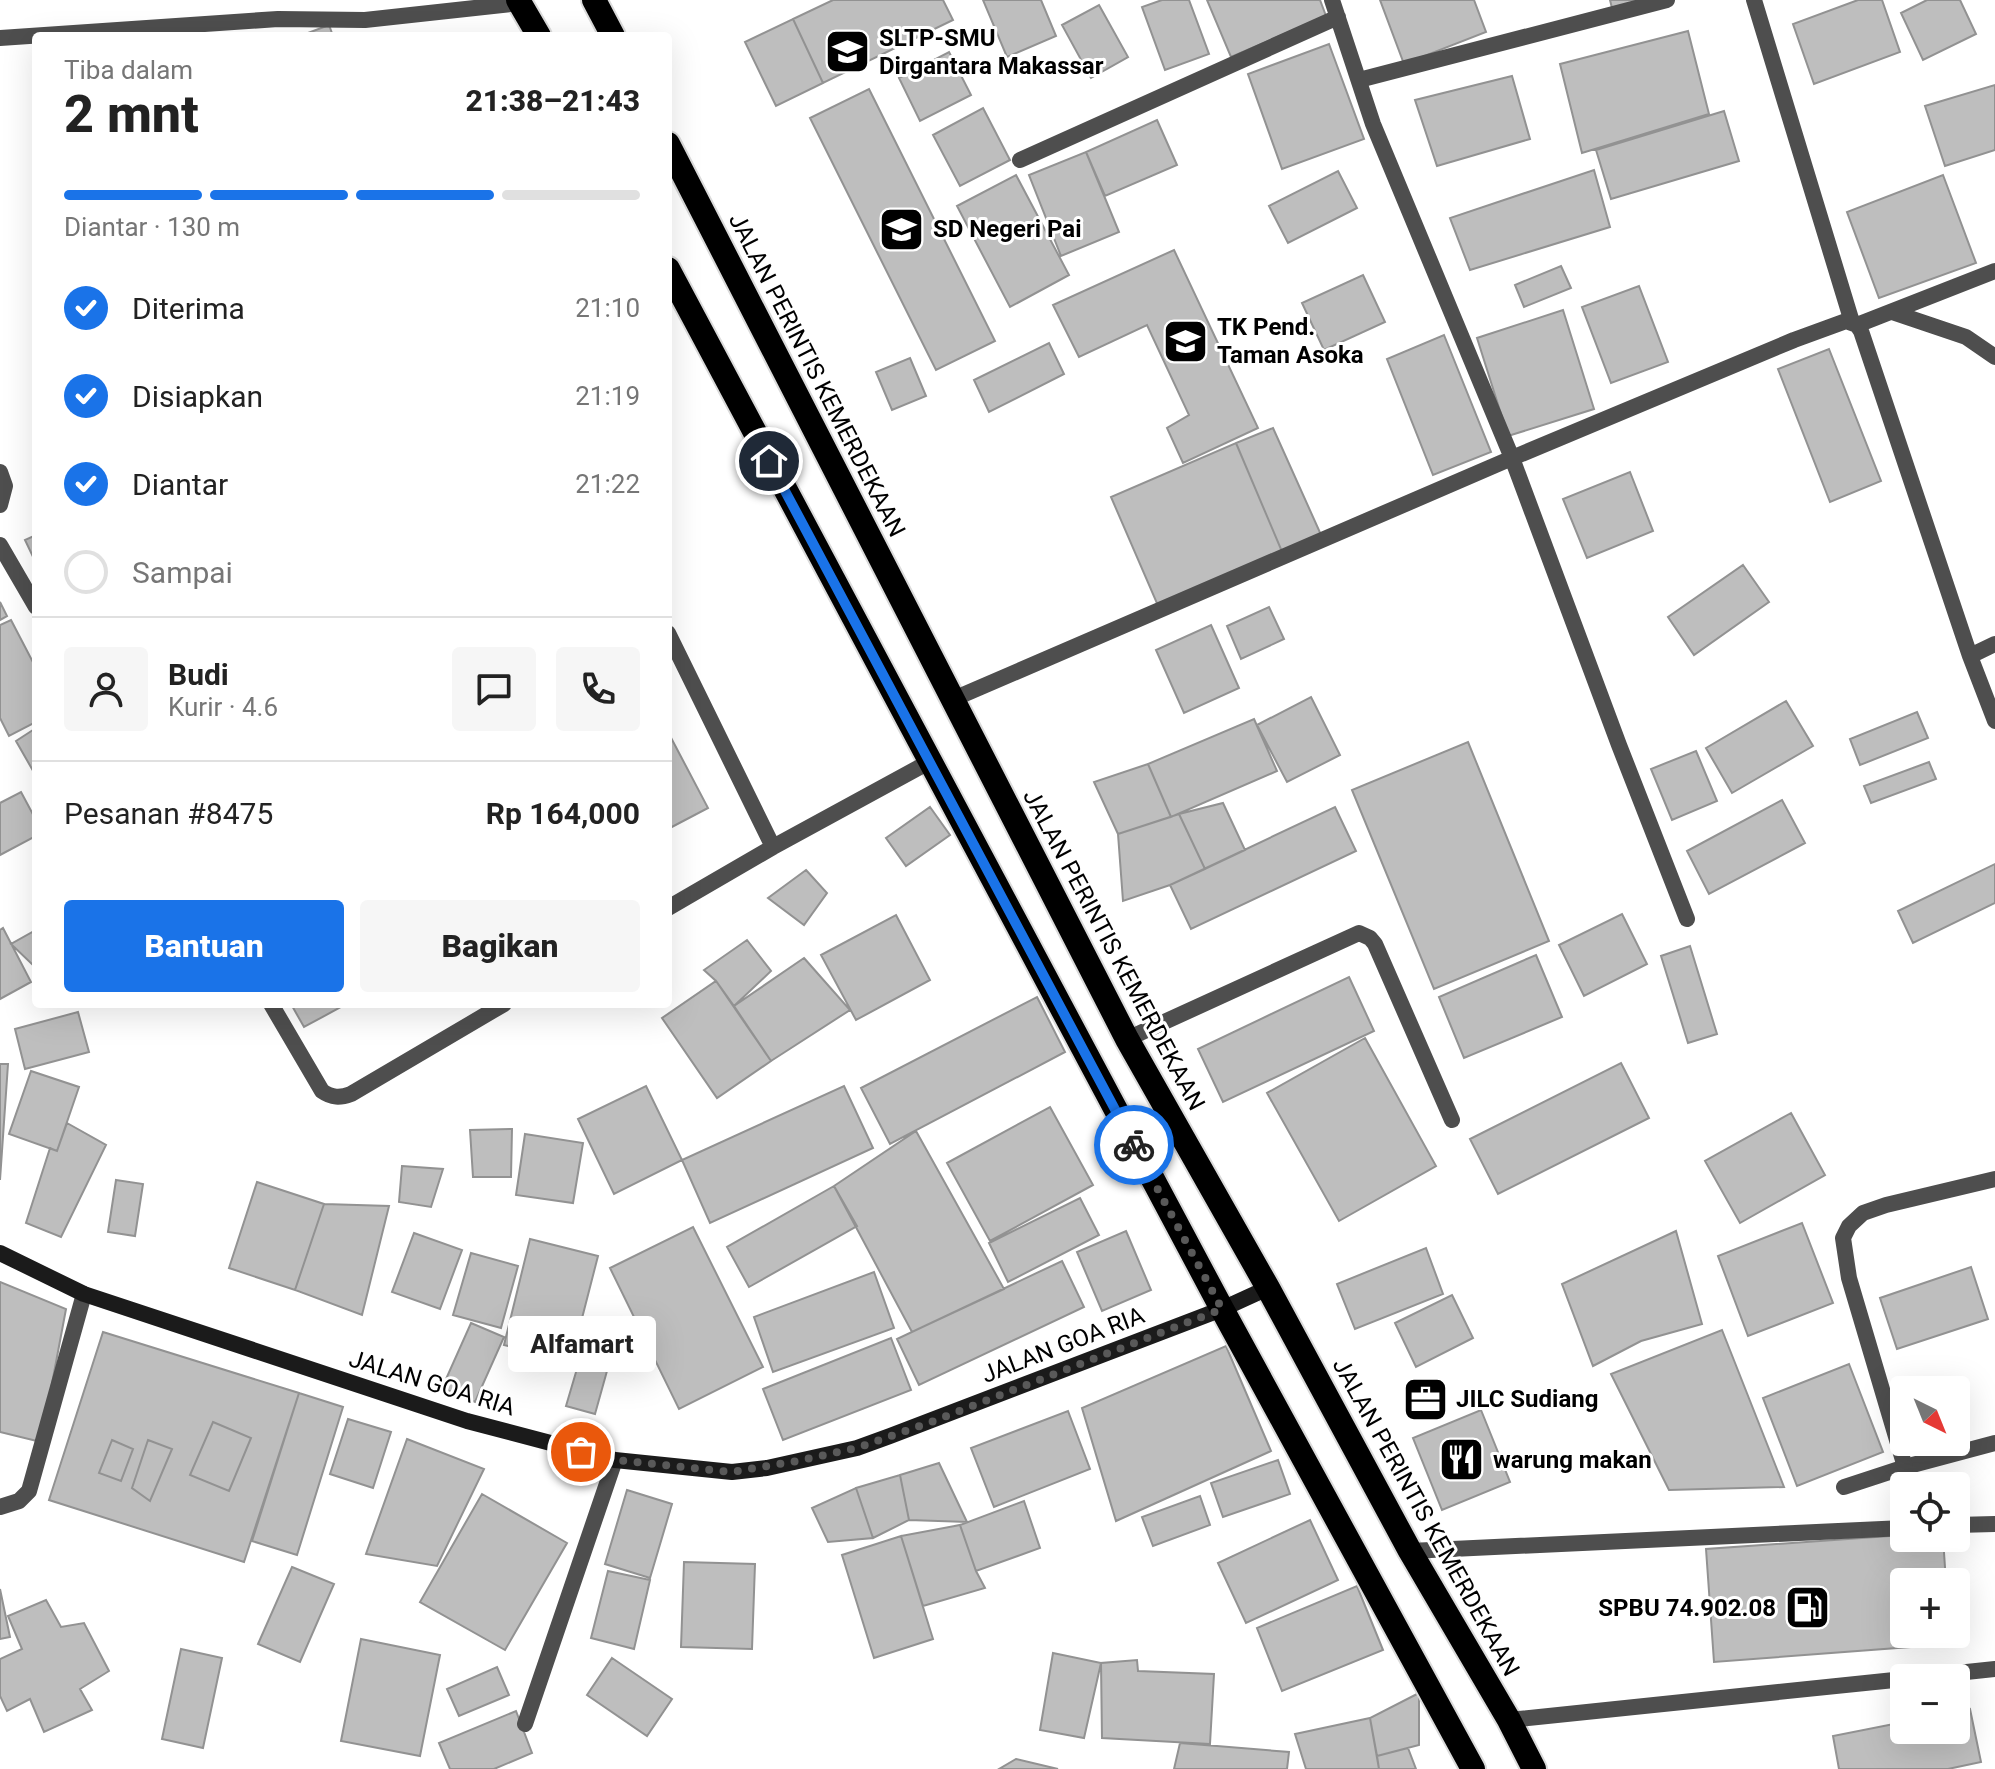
<!DOCTYPE html>
<html lang="id">
<meta charset="utf-8">
<style>
:root{--surface:#fff;--page:#f6f6f6;--text:#222;--muted:#767676;--line:#e0e0e0;--accent:#1a73e8}
body{margin:0;font-family:Roboto,sans-serif;background:var(--page);color:var(--text);height:100vh;display:flex;flex-direction:column;font-size:30px;white-space:nowrap}
*{box-sizing:border-box;margin:0}
p{font-size:26px;color:var(--muted)}
.icon{flex:none;width:44px;height:44px;fill:none;stroke:currentColor;stroke-width:2;stroke-linecap:round;stroke-linejoin:round}
.map{position:relative;flex:1;overflow:hidden}
.sheet{position:absolute;left:32px;top:32px;width:640px;height:976px;display:flex;flex-direction:column;background:var(--surface);border-radius:8px;box-shadow:0 8px 32px #0002}
.sheet>*{flex:none}
.needle{width:52px;rotate:137deg}
.fabs{position:absolute;left:1890px;top:1376px;display:grid;gap:16px}
.fabs a{display:grid;place-items:center;width:80px;height:80px;border-radius:8px;background:var(--surface);box-shadow:0 8px 32px #0002;font-size:40px}
.pin{position:absolute;display:grid;place-items:center;width:68px;height:68px;color:#fff;margin:-34px;border:4px solid #fff;border-radius:50%;box-shadow:0 2px 8px #0007}
.courier{position:absolute;display:grid;place-items:center;width:80px;height:80px;margin:-40px;border:6px solid #1a73e8;border-radius:50%;background:#fff;color:#222;box-shadow:0 2px 10px #0007}
.bubble{position:absolute;height:56px;border-radius:8px;background:var(--surface);box-shadow:0 8px 32px #0002;font-size:26px;font-weight:800;line-height:56px;text-align:center}
.summary em{font-style:normal;font-weight:800}
.summary div{display:flex;flex-direction:column-reverse}
.summary{display:flex;align-items:center;justify-content:space-between;height:136px;padding:0 32px}
h1{font-size:52px;font-weight:800;line-height:60px}
.bar{display:grid;grid-template-columns:repeat(4,1fr);gap:12px 8px;align-content:center;height:96px;padding:0 32px}
.bar i{height:10px;border-radius:6px;background:var(--line)}
.bar .current{background:var(--accent)}
.bar p{grid-column:span 4}
.line{display:flex;align-items:center;gap:20px;padding:0 32px;border-top:2px solid var(--line)}
.line div{flex:1}
.round{display:grid;place-items:center;flex:none;width:84px;height:84px;border-radius:8px;background:var(--page)}
ol{padding:0 32px;list-style:none}
li{display:flex;align-items:center;gap:24px;height:88px}
li p{margin-inline-start:auto}
li .icon{padding:8px;border-radius:50%;background:var(--accent);color:#fff;stroke-width:4}
li:last-child{color:var(--muted)}
li i{width:44px;height:44px;border:4px solid var(--line);border-radius:50%}
.primary-button{display:flex;gap:16px;margin-top:auto;padding:16px 32px}
.primary-button a{flex:1;height:92px;border-radius:8px;background:var(--accent);color:#fff;font-size:32px;font-weight:800;line-height:92px;text-align:center}
.primary-button a+a{background:var(--page);color:var(--text)}
.map>svg:first-child{display:block}
</style>
<div class="map">
<svg width="1995" height="1769" viewBox="0 0 1995 1769">
<rect width="100%" height="100%" fill="#fff"/>
<path fill="#bebebe" stroke="#929292" stroke-width="2" d="M833 0H943L953 20 823 83 793 19Z
M983 0H1041L1056 36 1007 57Z
M1162 0H1189L1209 54 1165 70 1142 7Z
M1207 0H1320L1326 16 1231 57Z
M1380 0H1474L1486 32 1404 64Z
M1610 0H1642L1612 8Z
M1858 0H1882L1900 52 1814 84 1793 24Z
M1927 0H1960L1976 34 1923 60 1901 13Z
M1099 5 1128 57 1091 78 1062 25Z
M793 19 823 83 776 106 745 42Z
M329 25 333 36H300Z
M1688 31 1709 114 1582 153 1560 64Z
M1329 44 1364 139 1282 169 1248 74Z
M949 52 971 95 920 121 899 78Z
M1512 76 1530 139 1437 166 1415 100Z
M1995 85V150L1945 166 1925 106Z
M869 89 995 341 936 370 810 118Z
M983 108 1010 160 960 186 933 135Z
M1724 111 1739 161 1611 199 1596 150Z
M1157 120 1177 165 1105 196 1086 152Z
M1086 152 1119 232 1061 256 1029 175Z
M1594 170 1610 227 1470 270 1450 218Z
M1338 171 1357 208 1288 243 1269 206Z
M1016 175 1069 275 1010 307 957 206Z
M1943 175 1976 263 1879 298 1847 212Z
M1174 250 1258 428 1183 463 1167 428 1189 415 1147 325 1079 357 1053 305Z
M1561 266 1571 288 1524 307 1515 285Z
M1363 275 1385 322 1324 350 1302 303Z
M1639 286 1668 362 1611 383 1582 307Z
M1563 310 1594 409 1508 436 1477 338Z
M1444 335 1491 452 1433 475 1387 359Z
M1049 343 1064 374 989 412 974 380Z
M1829 349 1881 481 1830 502 1778 369Z
M910 358 926 396 892 410 876 372Z
M1273 428 1322 537 1283 554 1236 443Z
M1236 443 1283 554 1159 608 1111 497Z
M1630 472 1653 531 1587 558 1563 499Z
M36 535V563L25 540Z
M1743 565 1769 602 1694 655 1668 617Z
M0 602 7 616 0 620Z
M1269 607 1284 639 1241 659 1227 626Z
M11 620 36 668V722L9 736 0 718V625Z
M1211 625 1239 688 1184 713 1156 650Z
M1311 697 1340 755 1287 782 1257 725Z
M1786 701 1813 746 1732 793 1706 748Z
M1917 712 1928 738 1860 765 1850 739Z
M1254 719 1277 771 1171 817 1148 764Z
M36 728V776L16 741Z
M668 732 708 808 668 829Z
M1468 742 1549 941 1434 989 1352 790Z
M1696 751 1717 801 1672 820 1651 769Z
M1929 762 1936 779 1871 803 1864 786Z
M1148 764 1171 817 1118 834 1094 782Z
M21 792 36 820V836L0 855V803Z
M1782 800 1805 843 1709 894 1687 851Z
M1223 803 1245 850 1205 869 1179 814Z
M930 807 950 835 906 866 886 838Z
M1335 807 1356 851 1191 929 1170 885Z
M1179 814 1205 869 1170 885 1123 901 1118 834Z
M1995 864V903L1913 943 1898 911Z
M806 870 827 893 804 925 768 898Z
M1622 914 1647 964 1584 996 1559 945Z
M896 915 930 980 856 1020 821 955Z
M3 928 31 982 0 999V930Z
M36 930V968L11 944Z
M747 940 771 971 734 1006 716 981 704 970Z
M1690 946 1717 1034 1688 1043 1661 956Z
M1536 955 1562 1017 1464 1058 1439 997Z
M804 958 850 1010 771 1061 734 1006Z
M1349 977 1374 1031 1223 1102 1198 1049Z
M716 981 771 1061 717 1098 662 1018Z
M1037 997 1065 1052 890 1144 861 1088Z
M291 1004H339L341 1007 304 1027Z
M78 1012 89 1052 25 1069 15 1029Z
M1365 1038 1436 1166 1339 1221 1267 1093Z
M1621 1063 1649 1118 1498 1194 1470 1139Z
M0 1064H8L0 1180Z
M31 1071 79 1087 57 1151 9 1134Z
M646 1086 682 1160 614 1194 578 1119Z
M844 1086 873 1148 710 1223 682 1160Z
M1050 1107 1093 1185 990 1241 947 1163Z
M1791 1113 1825 1175 1740 1223 1705 1161Z
M67 1123 106 1145 61 1237 26 1223 50 1148 57 1151Z
M512 1129 511 1177H473L470 1130Z
M916 1131 1004 1289 912 1332 834 1186Z
M525 1134 583 1143 573 1203 516 1195Z
M402 1166 443 1169 431 1207 399 1202Z
M116 1180 143 1184 135 1236 108 1232Z
M257 1182 324 1204 295 1290 229 1268Z
M834 1186 857 1226 749 1287 727 1247Z
M1080 1198 1099 1235 1008 1282 989 1243Z
M324 1204 389 1206 362 1315 295 1290Z
M1802 1223 1833 1303 1748 1336 1718 1256Z
M693 1227 763 1367 679 1409 610 1268Z
M1126 1231 1151 1290 1102 1311 1077 1252Z
M1676 1231 1702 1324 1641 1341 1593 1366 1562 1284Z
M414 1233 462 1250 440 1309 392 1292Z
M530 1239 598 1256 571 1361 504 1345Z
M1426 1248 1443 1294 1355 1329 1337 1284Z
M471 1253 518 1266 501 1328 453 1315Z
M1062 1261 1084 1307 919 1385 897 1339Z
M1971 1267 1988 1319 1897 1349 1880 1298Z
M874 1272 894 1328 773 1372 754 1317Z
M0 1282 66 1309 41 1442 0 1432Z
M1452 1295 1473 1338 1416 1367 1395 1323Z
M471 1323 504 1337 475 1402 442 1388Z
M1722 1330 1784 1487 1669 1490 1611 1374Z
M103 1332 299 1393 244 1562 49 1500Z
M891 1338 911 1390 783 1440 763 1389Z
M1226 1346 1271 1451 1116 1521 1082 1408Z
M579 1362 607 1371 595 1414 566 1406Z
M1849 1364 1883 1452 1797 1486 1763 1398Z
M299 1393 343 1407 297 1555 252 1541Z
M1481 1410 1510 1482 1442 1510 1413 1438Z
M1068 1411 1090 1469 994 1507 971 1448Z
M348 1419 391 1432 373 1488 330 1474Z
M213 1422 251 1438 229 1491 190 1475Z
M407 1439 484 1469 437 1566 366 1554Z
M112 1440 133 1449 121 1481 99 1473Z
M148 1440 172 1449 150 1501 132 1488Z
M1278 1460 1290 1494 1223 1517 1211 1483Z
M939 1463 967 1522 909 1520 900 1475Z
M900 1475 909 1520 873 1538 856 1488Z
M856 1488 873 1538 828 1542 812 1508Z
M627 1490 672 1504 650 1578 605 1564Z
M482 1494 567 1543 505 1650 420 1602Z
M1200 1496 1210 1525 1153 1546 1142 1517Z
M1024 1501 1040 1548 976 1571 960 1525Z
M1310 1520 1338 1580 1246 1623 1218 1563Z
M960 1525 976 1571 985 1588 923 1606 901 1536Z
M1904 1535V1538H1943L1946 1582H1904V1634H1950V1644L1714 1662 1706 1549Z
M901 1536 933 1639 874 1658 842 1555Z
M684 1562 755 1564 752 1649 681 1647Z
M292 1567 334 1584 300 1662 258 1644Z
M608 1571 650 1580 634 1649 591 1638Z
M1357 1586 1383 1650 1282 1691 1257 1628Z
M0 1589 10 1637 0 1639Z
M46 1600 61 1627 84 1623 109 1671 80 1689 92 1710 44 1732 30 1699 7 1711 0 1696V1659L22 1649 8 1616Z
M361 1639 440 1655 420 1756 341 1741Z
M181 1649 222 1658 203 1748 162 1739Z
M1053 1653 1101 1663 1084 1738 1040 1730Z
M612 1658 672 1699 647 1736 587 1695Z
M1137 1660 1138 1671 1214 1674 1210 1744 1102 1738 1101 1663Z
M497 1667 509 1695 459 1716 447 1689Z
M1419 1693V1745L1377 1756 1370 1718Z
M1970 1709 1981 1762 1948 1769H1839L1833 1736 1904 1722V1730H1956V1712Z
M516 1711 532 1753 494 1769H450L439 1743Z
M1370 1718 1379 1769H1306L1295 1734Z
M1180 1743 1289 1752 1287 1769H1174Z
M1408 1748 1416 1769H1379L1377 1756Z
M1016 1759 1058 1769H999Z"/>
<g fill="none" stroke-linecap="round" stroke-linejoin="round">
<defs>
<path id="highway" d="M518 0 539 36
M594 0 613 36
M668 144 1127 1039 1268 1288 1410 1551 1509 1720 1534 1769
M668 269 1222 1309 1473 1769"/>
</defs>
<use href="#highway" stroke="#dbdbdb" stroke-width="28"/>
<path stroke="#4e4e4e" stroke-width="16" d="M0 38 278 19 365 20 520 3
M0 472 5 486 0 505
M0 545 36 607
M668 633 773 847
M668 908 773 847 929 762
M271 1004 322 1091C332 1098 340 1098 351 1094L504 1004
M1127 1039 1359 933 1370 938 1375 944 1452 1120
M1844 1487 1905 1467 1995 1443
M1956 1525 1995 1524
M1410 1551 1904 1528
M1910 1678 1995 1669
M1509 1720 1904 1679"/>
<path stroke="#4e4e4e" stroke-width="16" d="M1332 0 1373 124 1512 458 1619 745 1687 919
M1754 0 1852 322
M1359 80 1667 0
M1020 160 1338 17
M1892 312 1966 337 1995 357
M1857 325 1995 271
M1970 656 1995 644
M951 700 1512 458 1794 340 1846 321 1857 325 1861 331 1970 656 1995 721
M1905 1467 1849 1278 1843 1238 1849 1226 1863 1213 1886 1205 1995 1179
M0 1507 19 1501 29 1491 84 1294
M525 1724 615 1460"/>
<path stroke="#1b1b1b" stroke-width="16" d="M0 1253 84 1294 467 1421 615 1460 732 1472 767 1468 857 1448 890 1436 1222 1309 1268 1288"/>
<use href="#highway" stroke="#000" stroke-width="24"/>
</g>
<g fill="none" stroke-linecap="round" stroke-linejoin="round">
<path stroke="#595959" stroke-width="8" stroke-dasharray="0 14.4" d="M581 1452 615 1460 732 1472 797 1461 857 1448 931 1422 1222 1309 1134 1145"/>
<path stroke="#1a73e8" stroke-width="10" d="M769 461 1134 1145"/>
</g>
<defs>
<symbol id="school-square" viewBox="-11 -11 22 22"><rect x="-9" y="-9" width="18" height="18" rx="4" fill="#000" stroke="#fff"/><path d="M0-5L7-2L0 1L-7-2ZM-4 1L0 2.5L4 1V4Q0 6-4 4Z" fill="#fff"/></symbol>
<symbol id="office-square" viewBox="-11 -11 22 22"><rect x="-9" y="-9" width="18" height="18" rx="4" fill="#000" stroke="#fff"/><path d="M-6-3h4V-5.5h4V-3h4V5H-6ZM-1-4.5V-3h2v-1.5ZM-6 0V1H6V0Z" fill="#fff"/></symbol>
<symbol id="restaurant-square" viewBox="-11 -11 22 22"><rect x="-9" y="-9" width="18" height="18" rx="4" fill="#000" stroke="#fff"/><path d="M-5-6h1v4h1v-4h1v4h1v-4h1v5L-1.5 .5V6h-2V.5L-5-1ZM5-6V6H3V1.5H1.5Q1.5-4 5-6Z" fill="#fff"/></symbol>
<symbol id="fuel-square" viewBox="-11 -11 22 22"><rect x="-9" y="-9" width="18" height="18" rx="4" fill="#000" stroke="#fff"/><path d="M-5.5-6h7V0h2V4h1.3V-2.5L3-4.5l.8-.8L6-3V5H2.5V1h-1V6h-7ZM-4.2-4.7v3.2H.2V-4.7Z" fill="#fff"/></symbol>
</defs>
<g fill-rule="evenodd">
<use href="#school-square" x="822" y="26" width="51" height="51"/>
<use href="#school-square" x="876" y="204" width="51" height="51"/>
<use href="#school-square" x="1160" y="316" width="51" height="51"/>
<use href="#office-square" x="1400" y="1374" width="51" height="51"/>
<use href="#restaurant-square" x="1436" y="1434" width="51" height="51"/>
<use href="#fuel-square" x="1782" y="1582" width="51" height="51"/>
</g>
<g text-anchor="middle" stroke-width="6" stroke-linejoin="round" paint-order="stroke">
<g font-size="24" font-weight="bold" fill="#000" stroke="#fff" text-anchor="start">
<text x="879" y="46">SLTP-SMU<tspan x="879" dy="28">Dirgantara Makassar</tspan></text>
<text x="933" y="237">SD Negeri Pai</text>
<text x="1217" y="335">TK Pend.<tspan x="1217" dy="28">Taman Asoka</tspan></text>
<text x="1456" y="1407">JILC Sudiang</text>
<text x="1493" y="1468">warung makan</text>
<text x="1776" y="1616" text-anchor="end">SPBU 74.902.08</text>
</g>
<g font-size="24" fill="#000" stroke="#fff">
<text transform="translate(817 375) rotate(63)" y="8">JALAN PERINTIS KEMERDEKAAN</text>
<text transform="translate(1114 950) rotate(62)" y="8">JALAN PERINTIS KEMERDEKAAN</text>
<text transform="translate(1063 1345) rotate(-21)" y="8">JALAN GOA RIA</text>
<text transform="translate(432 1383) rotate(17)" y="8">JALAN GOA RIA</text>
<text transform="translate(1426 1517) rotate(61)" y="8">JALAN PERINTIS KEMERDEKAAN</text>
</g>
</g>
</svg>
<div class="fabs">
<a><svg class="needle" viewBox="-14 -14 28 28"><path d="M0-13l5 13h-10z" fill="#e53935"/><path d="M0 13l5-13h-10z" fill="#767676"/></svg></a>
<a><svg class="icon" aria-label="locate" viewBox="0 0 24 24"><circle cx="12" cy="12" r="6"/><path d="M12 2v4M12 18v4M2 12h4M18 12h4"/></svg></a>
<a>+</a>
<a>−</a>
</div>
<div class="pin" style="left:581px;top:1452px;background:#ea580c"><svg class="icon" aria-label="bag" viewBox="0 0 24 24"><path d="M5 8h14l-1 12H6zM9 8a3 3 0 0 1 6 0"/></svg></div>
<div class="pin" style="left:769px;top:461px;background:#1f2937"><svg class="icon" aria-label="home" viewBox="0 0 24 24"><path d="M3 11l9-7 9 7M6 9v11h12V9"/></svg></div>
<div class="courier" style="left:1134px;top:1145px"><svg class="icon" aria-label="bike" viewBox="0 0 24 24"><circle cx="6" cy="16" r="4"/><circle cx="18" cy="16" r="4"/><path d="M6 16l4-8h5l3 8M10 8l3 8H6M13 5h3"/></svg></div>
<div class="bubble" style="left:508px;top:1316px;width:148px">Alfamart</div>
<section class="sheet">
<div class="summary"><div><h1>2 mnt</h1><p>Tiba dalam</p></div><em>21:38–21:43</em></div>
<div class="bar"><i class="current"></i><i class="current"></i><i class="current"></i><i></i><p>Diantar · 130 m</p></div>
<ol>
<li><svg class="icon" aria-label="check" viewBox="0 0 24 24"><path d="M5 12l5 5 9-10"/></svg>Diterima<p>21:10</p></li>
<li><svg class="icon" aria-label="check" viewBox="0 0 24 24"><path d="M5 12l5 5 9-10"/></svg>Disiapkan<p>21:19</p></li>
<li><svg class="icon" aria-label="check" viewBox="0 0 24 24"><path d="M5 12l5 5 9-10"/></svg>Diantar<p>21:22</p></li>
<li><i></i>Sampai</li>
</ol>
<div class="line" style="height:144px"><a class="round"><svg class="icon" aria-label="person" viewBox="0 0 24 24"><circle cx="12" cy="8" r="4"/><path d="M4 21q1-7 8-7t8 7"/></svg></a><div><b>Budi</b><p>Kurir · 4.6</p></div><a class="round"><svg class="icon" aria-label="chat" viewBox="0 0 24 24"><path d="M4 5h16v11H9l-5 4z"/></svg></a><a class="round"><svg class="icon" aria-label="phone" viewBox="0 0 24 24"><path d="M5 4h4l2 5-3 2q2 4 5 5l2-3 5 2v4C11 20 4 13 5 4z"/></svg></a></div>
<div class="line" style="height:104px"><div>Pesanan #8475</div><b>Rp 164,000</b></div>
<div class="primary-button"><a>Bantuan</a><a>Bagikan</a></div>
</section>
</div>
